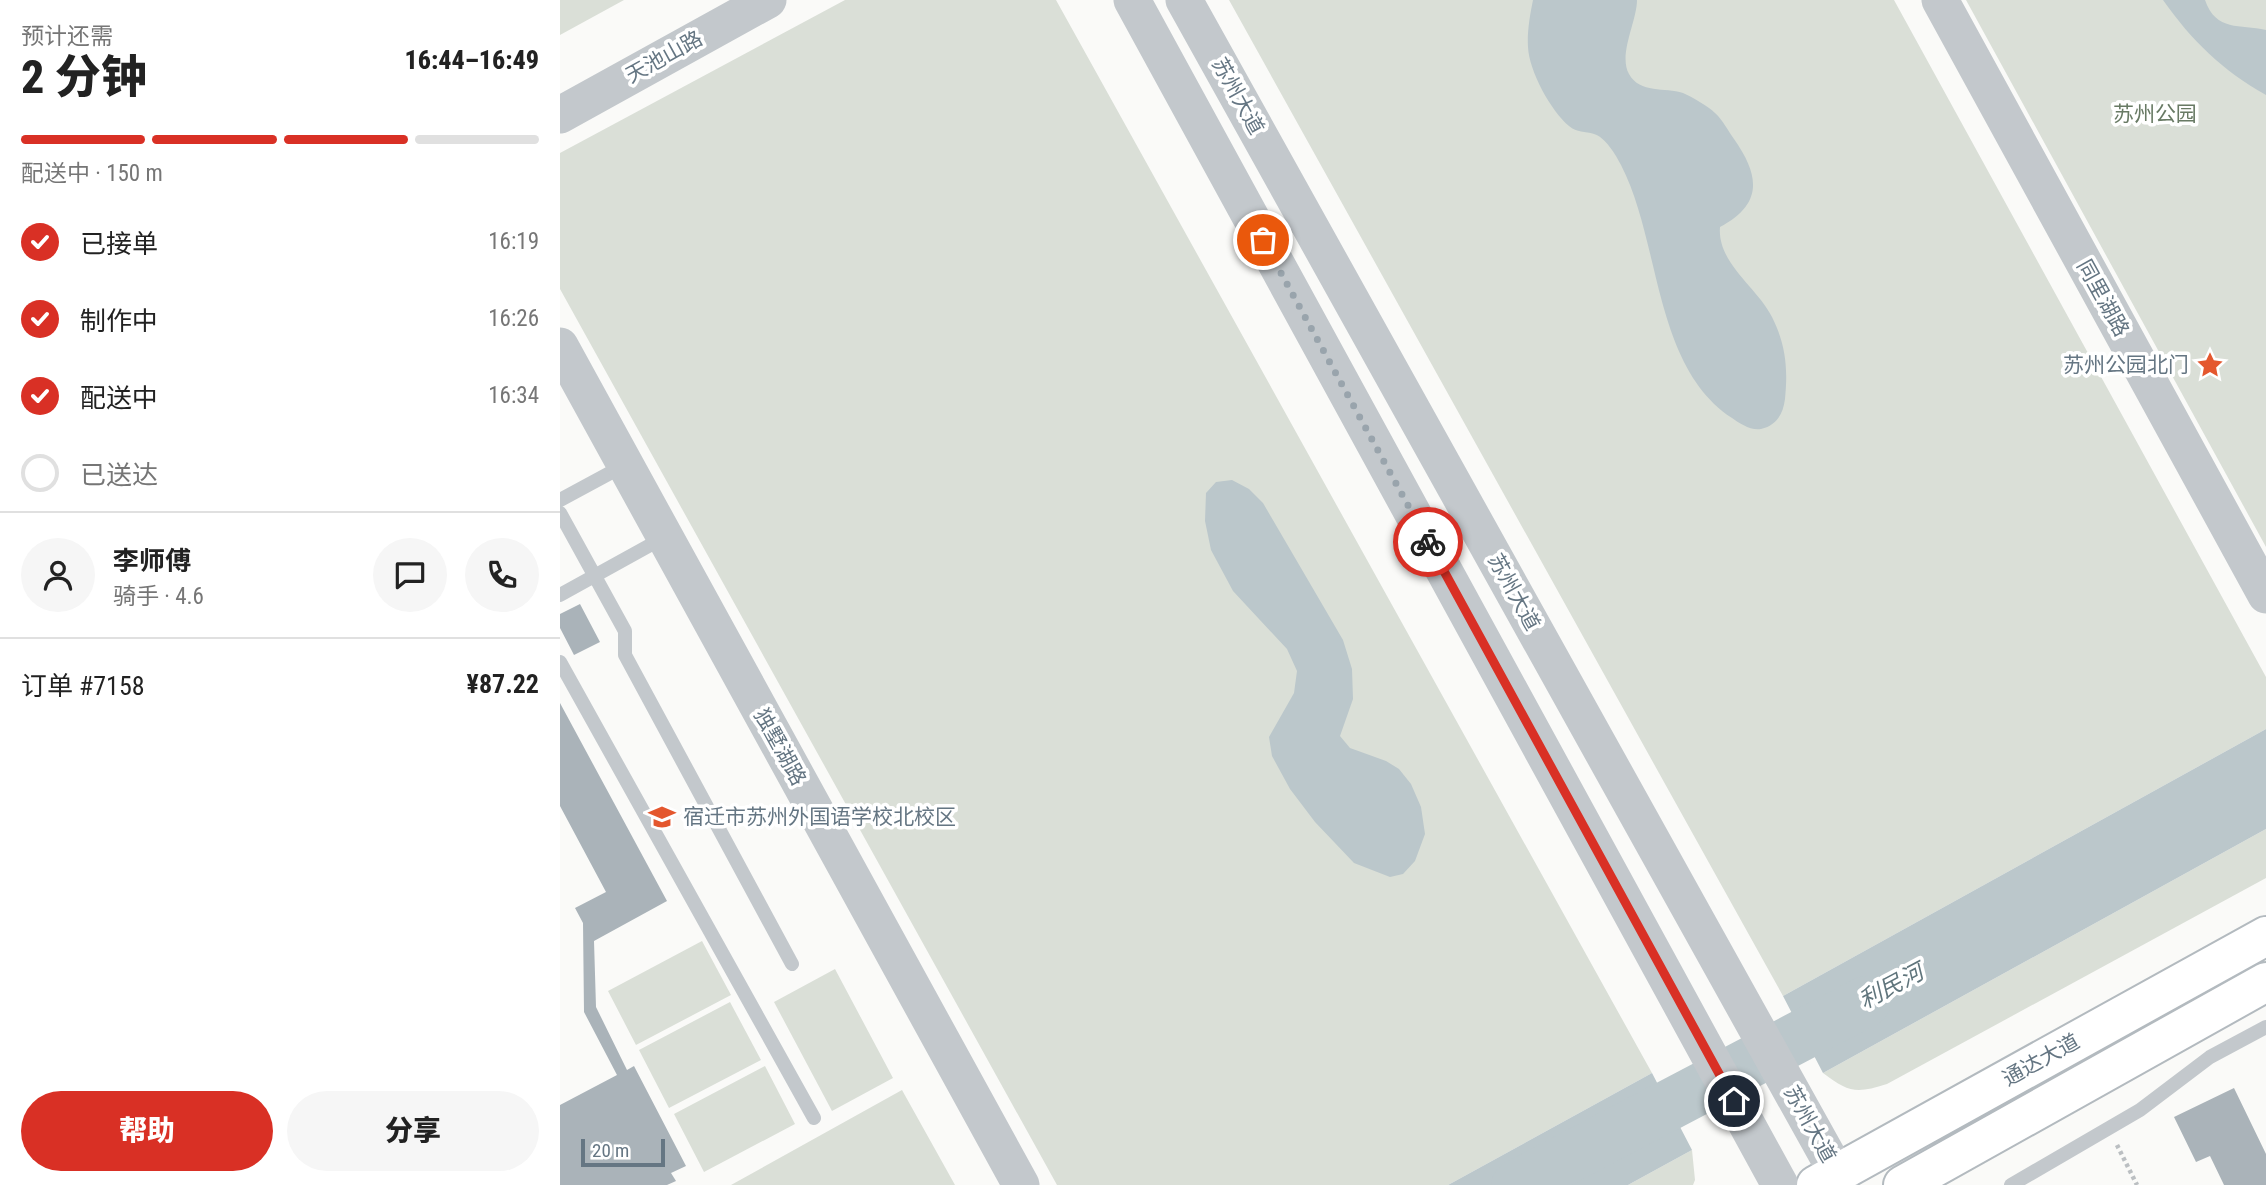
<!DOCTYPE html>
<html lang="zh">
<meta charset="utf-8">
<style>
:root{--surface:#fff;--page:#f6f6f6;--text:#222;--muted:#767676;--line:#e0e0e0;--accent:#d93025}
body{margin:0;font-family:"Roboto Condensed","Noto Sans SC",sans-serif;background:var(--page);color:var(--text);height:100vh;display:flex;flex-direction:column;font-size:26px;white-space:nowrap}
*{box-sizing:border-box;margin:0}
p{font-size:23px;color:var(--muted)}
.icon{flex:none;width:38px;height:38px;fill:none;stroke:currentColor;stroke-width:2;stroke-linecap:round;stroke-linejoin:round}
.map{position:relative;flex:1;overflow:hidden}
.sheet{display:flex;flex-direction:column;background:var(--surface);width:560px}
.sheet>*{flex:none}
.scale{position:absolute;left:21px;bottom:18px;width:84px;box-sizing:border-box;padding-left:7px;border:4px solid #657683;border-top:0;font-size:19px;line-height:24px;white-space:nowrap;color:#657683;-webkit-text-stroke:5px #fff;paint-order:stroke}
.pin{position:absolute;display:grid;place-items:center;width:60px;height:60px;color:#fff;margin:-30px;border:4px solid #fff;border-radius:50%;box-shadow:0 2px 7px #0007}
.courier{position:absolute;display:grid;place-items:center;width:70px;height:70px;margin:-35px;border:5px solid #d93025;border-radius:50%;background:#fff;color:#222;box-shadow:0 2px 9px #0007}
.summary em{font-style:normal;font-weight:800}
.summary div{display:flex;flex-direction:column-reverse}
.summary{display:flex;align-items:center;justify-content:space-between;height:119px;padding:0 21px}
h1{font-size:46px;font-weight:800;line-height:52px}
.bar{display:grid;grid-template-columns:repeat(4,1fr);gap:10px 7px;align-content:center;height:84px;padding:0 21px}
.bar i{height:9px;border-radius:5px;background:var(--line)}
.bar .selected{background:var(--accent)}
.bar p{grid-column:span 4}
.line{display:flex;align-items:center;gap:18px;padding:0 21px;border-top:2px solid var(--line)}
.line div{flex:1}
.round{display:grid;place-items:center;flex:none;width:74px;height:74px;border-radius:37px;background:var(--page)}
ol{padding:0 21px;list-style:none}
li{display:flex;align-items:center;gap:21px;height:77px}
li p{margin-inline-start:auto}
li .icon{padding:7px;border-radius:50%;background:var(--accent);color:#fff;stroke-width:4}
li:last-child{color:var(--muted)}
li i{width:38px;height:38px;border:4px solid var(--line);border-radius:50%}
.action{display:flex;gap:14px;margin-top:auto;padding:14px 21px}
.action a{flex:1;height:80px;border-radius:42px;background:var(--accent);color:#fff;font-size:28px;font-weight:800;line-height:80px;text-align:center}
.action a+a{background:var(--page);color:var(--text)}
main{display:flex;flex:1;min-height:0}
.map>svg:first-child{display:block}
</style>
<main>
<section class="sheet">
<div class="summary"><div><h1>2 分钟</h1><p>预计还需</p></div><em>16:44–16:49</em></div>
<div class="bar"><i class="selected"></i><i class="selected"></i><i class="selected"></i><i></i><p>配送中 · 150 m</p></div>
<ol>
<li><svg class="icon" aria-label="check" viewBox="0 0 24 24"><path d="M5 12l5 5 9-10"/></svg>已接单<p>16:19</p></li>
<li><svg class="icon" aria-label="check" viewBox="0 0 24 24"><path d="M5 12l5 5 9-10"/></svg>制作中<p>16:26</p></li>
<li><svg class="icon" aria-label="check" viewBox="0 0 24 24"><path d="M5 12l5 5 9-10"/></svg>配送中<p>16:34</p></li>
<li><i></i>已送达</li>
</ol>
<div class="line" style="height:126px"><a class="round"><svg class="icon" aria-label="person" viewBox="0 0 24 24"><circle cx="12" cy="8" r="4"/><path d="M4 21q1-7 8-7t8 7"/></svg></a><div><b>李师傅</b><p>骑手 · 4.6</p></div><a class="round"><svg class="icon" aria-label="chat" viewBox="0 0 24 24"><path d="M4 5h16v11H9l-5 4z"/></svg></a><a class="round"><svg class="icon" aria-label="phone" viewBox="0 0 24 24"><path d="M5 4h4l2 5-3 2q2 4 5 5l2-3 5 2v4C11 20 4 13 5 4z"/></svg></a></div>
<div class="line" style="height:91px"><div>订单 #7158</div><b>¥87.22</b></div>
<div class="action"><a>帮助</a><a>分享</a></div>
</section>
<div class="map">
<svg width="1706" height="1185" viewBox="0 0 1706 1185">
<rect width="100%" height="100%" fill="#fafaf8"/>
<path fill="#dadfd7" d="M0 0H64L0 35Z
M285 0H496L1092 1073 888 1185H497L0 289V153Z
M669 0H1334L1706 677V729L1223 996Z
M1406 0H1706V547Z
M1706 829V878L1327 1084C1296 1094 1288 1092 1263 1073Z
M142 941 171 995 76 1045 48 991Z
M275 969 333 1078 272 1111 214 1002Z
M170 1002 201 1060 109 1108 79 1050Z
M205 1066 235 1124 144 1172 114 1114Z
M342 1090 395 1185H171Z
M1132 1150 1135 1180 1133 1185H1068Z"/>
<path fill="#bbc7cb" d="M973 0H1077C1077 21 1058 55 1069 74 1080 94 1105 87 1123 93 1132 97 1148 106 1155 113 1163 120 1168 131 1174 139 1200 176 1203 204 1160 227 1157 263 1197 287 1212 317 1226 345 1228 369 1225 399 1223 414 1217 425 1201 429 1191 431 1179 423 1172 418 1093 366 1101 242 1061 165 1056 155 1045 137 1034 134 1025 131 1017 133 1009 126 991 111 969 71 968 47 967 32 970 15 973 0Z
M1603 0H1645C1656 32 1680 24 1706 30V95C1662 70 1632 41 1603 0Z
M672 480 689 489 703 503 783 640 792 669 793 699 780 736 790 748 826 761 839 769 851 784 861 807 865 834 855 861 843 874 830 877 794 863 755 822 730 789 712 756 709 737 734 693 737 671 727 649 673 591 651 550 645 521 646 493 656 482Z
M1706 729V829L1263 1073 1223 996Z
M1092 1073 1132 1150 1068 1185H888Z"/>
<g fill="none" stroke-linecap="round" stroke-linejoin="round">
<path stroke="#bbc7cb" stroke-width="51" d="M957 1185 1305 1002"/>
</g>
<path fill="#aab3b9" d="M20 604 40 642 14 655 0 628V614Z
M0 703 107 901 34 941 36 1007 67 1070 74 1066 126 1166 111 1173 116 1181 107 1185H0V1105L57 1075 24 1012 23 923 15 908 46 892 0 806Z
M1674 1088 1706 1154V1185H1664L1650 1156 1636 1162 1614 1117Z"/>
<g fill="none" stroke-linecap="round" stroke-linejoin="round">
<defs>
<path id="secondary" d="M1256 1185 1706 936
M1343 1185 1706 982"/>
</defs>
<use href="#secondary" stroke="#b3babf" stroke-width="42"/>
<path stroke="#bbbfc2" stroke-width="4.5" stroke-dasharray="3.5 3.5" stroke-linecap="butt" d="M1557 1145 1577 1185"/>
<path stroke="#c3c8cc" stroke-width="14" d="M0 500 63 466
M0 513 65 631V655L232 964
M0 595 103 538
M0 662 254 1118
M1451 1185 1580 1110 1650 1057 1706 1027"/>
<path stroke="#c3c8cc" stroke-width="37" d="M572 0 1220 1185
M624 0 1277 1173 1279 1185
M1380 0 1706 595
M0 115 208 0
M0 346 461 1185"/>
<use href="#secondary" stroke="#fff" stroke-width="38"/>
</g>
<g fill="none" stroke-linecap="round" stroke-linejoin="round">
<path stroke="#99a4ac" stroke-width="7" stroke-dasharray="0 12.6" d="M703 240 868 542"/>
<path stroke="#d93025" stroke-width="9" d="M868 542 1174 1101"/>
</g>
<defs>
<symbol id="sight-bare" viewBox="-9 -9 18 18"><path d="M0-6L1.8-2.2L6-1.7L2.9 1.2L3.7 5.4L0 3.3L-3.7 5.4L-2.9 1.2L-6-1.7L-1.8-2.2Z" fill="#e4572e" stroke="#fff" stroke-width="2.5" paint-order="stroke"/></symbol>
<symbol id="school-bare" viewBox="-9 -9 18 18"><path d="M0-5L7-2L0 1L-7-2ZM-4 1L0 2.5L4 1V4Q0 6-4 4Z" fill="#e4572e" stroke="#fff" stroke-width="2.5" paint-order="stroke"/></symbol>
</defs>
<g fill-rule="evenodd">
<use href="#sight-bare" x="1631" y="346" width="38" height="38"/>
<use href="#school-bare" x="83" y="798" width="38" height="38"/>
</g>
<g text-anchor="middle" stroke-width="7" stroke-linejoin="round" paint-order="stroke">
<g font-size="21" fill="#657683" stroke="#fff">
<text transform="translate(104 57) rotate(-29)" y="7">天池山路</text>
<text transform="translate(678 96) rotate(61)" y="7">苏州大道</text>
<text transform="translate(1543 298) rotate(61)" y="7">同里湖路</text>
<text transform="translate(954 592) rotate(61)" y="7">苏州大道</text>
<text transform="translate(220 747) rotate(61)" y="7">独墅湖路</text>
<text transform="translate(1481 1060) rotate(-29)" y="7">通达大道</text>
<text transform="translate(1250 1124) rotate(61)" y="7">苏州大道</text>
</g>
<g font-size="21" fill="#687a64" stroke="#fff">
<text x="1595" y="121">苏州公园</text>
</g>
<g font-size="21" fill="#657683" stroke="#fff" text-anchor="end">
<text x="1629" y="372">苏州公园北门</text>
<text x="123" y="824" text-anchor="start">宿迁市苏州外国语学校北校区</text>
</g>
<g font-size="23" font-style="italic" fill="#60757c" stroke="#fff">
<text transform="translate(1331 986) rotate(-28)" y="8">利民河</text>
</g>
</g>
</svg>
<div class="scale">20 m</div>
<div class="pin" style="left:703px;top:240px;background:#ea580c"><svg class="icon" aria-label="bag" viewBox="0 0 24 24"><path d="M5 8h14l-1 12H6zM9 8a3 3 0 0 1 6 0"/></svg></div>
<div class="pin" style="left:1174px;top:1101px;background:#1f2937"><svg class="icon" aria-label="home" viewBox="0 0 24 24"><path d="M3 11l9-7 9 7M6 9v11h12V9"/></svg></div>
<div class="courier" style="left:868px;top:542px"><svg class="icon" aria-label="bike" viewBox="0 0 24 24"><circle cx="6" cy="16" r="4"/><circle cx="18" cy="16" r="4"/><path d="M6 16l4-8h5l3 8M10 8l3 8H6M13 5h3"/></svg></div>
</div>
</main>
